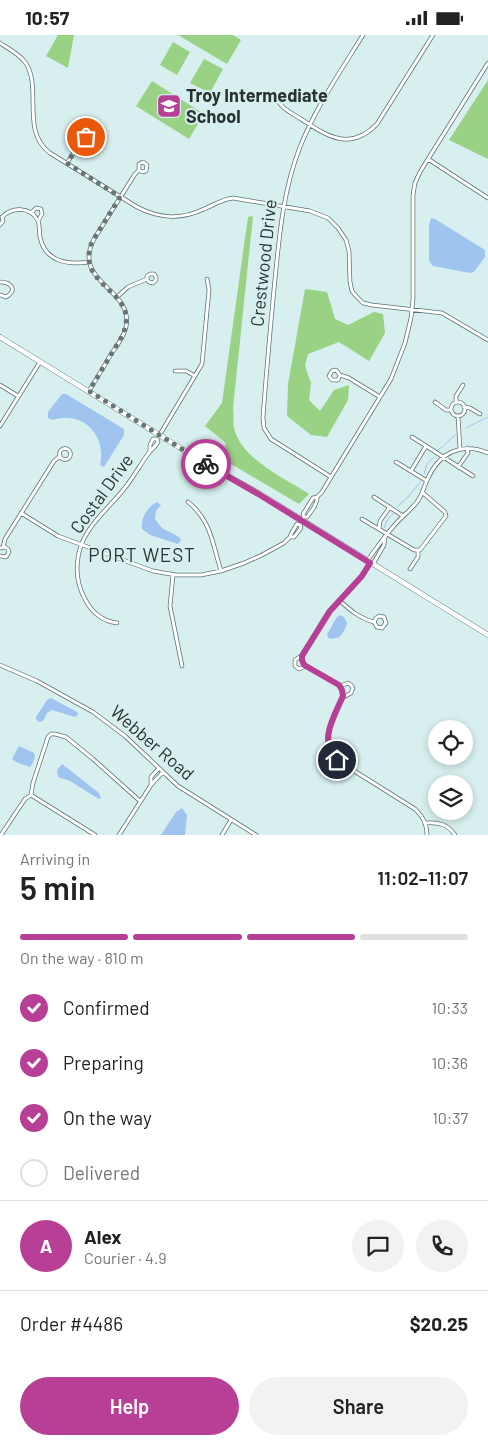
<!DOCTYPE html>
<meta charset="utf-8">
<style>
:root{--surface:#fff;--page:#f2f2f2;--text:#222;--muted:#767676;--line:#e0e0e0;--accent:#b74096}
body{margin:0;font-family:Barlow,sans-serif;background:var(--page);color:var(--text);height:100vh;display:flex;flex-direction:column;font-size:19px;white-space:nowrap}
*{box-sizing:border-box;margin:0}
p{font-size:16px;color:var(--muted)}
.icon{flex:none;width:28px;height:28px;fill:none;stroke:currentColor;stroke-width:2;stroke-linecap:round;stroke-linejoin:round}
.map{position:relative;height:800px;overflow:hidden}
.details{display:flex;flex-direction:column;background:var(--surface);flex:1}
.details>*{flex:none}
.tools{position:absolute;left:428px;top:685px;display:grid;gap:10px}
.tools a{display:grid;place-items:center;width:45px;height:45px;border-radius:50%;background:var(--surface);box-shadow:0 2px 8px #0003;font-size:25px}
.pin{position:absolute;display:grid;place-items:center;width:42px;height:42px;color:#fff;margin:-21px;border:2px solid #fff;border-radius:50%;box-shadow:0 1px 5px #0007}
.courier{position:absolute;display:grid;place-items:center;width:50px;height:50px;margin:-25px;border:4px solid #b74096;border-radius:50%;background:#fff;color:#222;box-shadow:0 1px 6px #0007}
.headline em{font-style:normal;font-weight:600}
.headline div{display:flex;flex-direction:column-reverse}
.headline{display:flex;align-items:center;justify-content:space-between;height:85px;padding:0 20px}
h1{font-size:32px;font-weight:600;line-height:38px}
.bar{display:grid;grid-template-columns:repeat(4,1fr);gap:8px 5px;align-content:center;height:60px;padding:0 20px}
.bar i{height:6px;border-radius:4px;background:var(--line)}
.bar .on{background:var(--accent)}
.bar p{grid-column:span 4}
.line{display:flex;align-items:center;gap:12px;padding:0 20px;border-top:1px solid var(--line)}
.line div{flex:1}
.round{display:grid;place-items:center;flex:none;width:52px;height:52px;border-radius:26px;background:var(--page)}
ol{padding:0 20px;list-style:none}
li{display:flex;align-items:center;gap:15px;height:55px}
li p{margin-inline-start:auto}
li .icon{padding:5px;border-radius:50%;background:var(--accent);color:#fff;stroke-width:4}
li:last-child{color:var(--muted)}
li i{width:28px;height:28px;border:2px solid var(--line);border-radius:50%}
.primary-button{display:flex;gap:10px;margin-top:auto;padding:10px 20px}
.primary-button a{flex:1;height:58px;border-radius:30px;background:var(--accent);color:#fff;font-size:20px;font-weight:600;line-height:58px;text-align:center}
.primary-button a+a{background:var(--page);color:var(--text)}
.status{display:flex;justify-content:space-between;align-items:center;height:35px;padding:0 25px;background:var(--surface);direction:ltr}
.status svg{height:14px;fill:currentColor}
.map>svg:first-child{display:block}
</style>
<div class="status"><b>10:57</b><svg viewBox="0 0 49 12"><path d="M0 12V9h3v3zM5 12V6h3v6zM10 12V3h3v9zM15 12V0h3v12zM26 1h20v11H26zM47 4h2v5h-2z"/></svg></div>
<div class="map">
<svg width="488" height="800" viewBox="0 0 488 800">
<rect width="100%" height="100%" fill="#d7efee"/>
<path fill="#99d185" d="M58 0H74L68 33 46 21Z
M178 0H233L241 5 227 29Z
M173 7 190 17 177 40 160 30Z
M204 24 223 34 210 58 190 48Z
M488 45V124L449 105Z
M152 46 204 79 189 104 136 71Z
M253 181 233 373C234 379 233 387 234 393 241 424 284 443 309 459L299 469 221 423 226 408 205 391 222 368 248 182Z
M305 254 327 257 335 284 348 290 374 277 383 279 385 298 369 326 339 307 308 319 305 331 311 348 309 365 320 376 334 355 349 350 348 365 327 402 311 400 287 381 288 349Z"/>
<path fill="#a0c4f0" d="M431 183 435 184 485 215V222L474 237 470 238 433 231 429 225V191Z
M62 359H66L124 394V400L104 432 100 430C107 401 83 375 53 385L48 383V377Z
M157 467 161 470 156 476 155 484 162 493 179 502 181 505 178 509 150 500 142 494C140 484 148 471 157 467Z
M340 580 344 582 347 588C344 598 340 606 328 603L327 599C332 593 334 583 340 580Z
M51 663 77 677 78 680 75 682 52 675 47 678 43 686 39 687 36 684V682L47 665Z
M19 711 34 718C36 723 33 728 30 732L16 727 12 724Z
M62 729 99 758 101 763 99 764 70 746 58 742 57 735Z
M182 773 187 780 185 800H161L176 777Z"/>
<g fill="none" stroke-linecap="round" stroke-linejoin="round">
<path stroke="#a0c4f0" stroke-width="1" d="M466 393 488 382
M438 415C445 411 450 403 456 400
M424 439 427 429 433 423
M397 472 408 462 421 446
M384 493 388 484 393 479"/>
<defs>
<path id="street" d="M0 8C9 14 19 19 25 27 43 52 20 96 50 118L137 172C160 184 181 185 204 174 214 170 223 164 233 163L310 176 328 183 338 193 346 205 349 216 350 247 352 256 356 261 363 268 372 270 442 278 488 305
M276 61C280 73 290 77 301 84 327 101 350 117 377 89L433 0
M428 124 488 163
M67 128 80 108 81 103C85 103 87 101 87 97L83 94 79 95 78 101 81 103
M31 178 36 173 41 174 42 179 38 186
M2 182C12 172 31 171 38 186 40 191 39 197 40 202 45 227 68 230 89 227
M0 190 3 186 2 182
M0 247C11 247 18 255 6 262L0 260
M117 262 128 252 147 244V241L150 239H154L156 242V245L153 248 149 247 147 244
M175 336H186L195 341
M340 340 338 345H332L329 341 332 336 336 335 340 340 349 343 380 362
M0 350 18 361
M89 356C96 344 104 332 111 319 117 311 124 302 126 292 134 253 71 248 94 204L135 139 139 135V129L143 127 147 130 146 136 142 137 139 135
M451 374a7 7 0 1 1 14 0a7 7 0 1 1-14 0Z
M435 367 446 375H450
M456 367V361L463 350
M464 372 470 373 480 379
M458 381 460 414
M0 391 40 327
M159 401 202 329 209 255 207 244
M412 402 473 441
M59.5 419a5.5 5.5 0 1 1 11 0a5.5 5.5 0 1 1-11 0Z
M396 427 427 446
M458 432 468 418 467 413
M411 436 426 411
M331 442 271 404 264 393 263 383C266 340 270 297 274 254 279 206 282 158 300 112 316 72 340 37 363 0
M317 462C318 469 311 477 307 482H304L303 479 313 463 317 462 322 457 391 344 405 308 411 283 413 264V160L415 148 420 137 488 28
M374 462 403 481
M188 467C211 485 213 510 221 536
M21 478 58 501 153 536 176 540H201L221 536 244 528 262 520 284 508 290 502
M362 484 414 515H420L446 481 445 477 423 458
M300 490 301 493 294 502H290L291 499 297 489 300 490 303 485
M379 494 380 486 390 472
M3 512 5 504 54 426 60 421
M0 513 5 512 8 514 9 517 6 522 0 521
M367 526C376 514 383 503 393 492 400 483 410 476 417 467 423 459 424 451 428 443 440 417 462 407 488 418
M370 528 362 541 329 576 303 618 302 625 305 630 339 650 342 655 343 661C333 683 316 708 340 727L415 774C423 782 427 789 427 800
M373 529 384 510 385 503
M410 534 418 522V516
M173 540 170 571 182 631
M339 565C350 575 359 583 374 587L377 592 382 593 386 588 384 582 379 581 376 583 374 587
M117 588C102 586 92 578 85 564 73 543 75 515 89 495 99 480 113 468 124 454 133 443 140 430 148 419 151 414 155 413 158 407L157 404H153L150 410V416
M301 621 295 625V631L299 634 306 631
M0 630 37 646 93 677 125 701 178 751 256 800
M340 651 348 648 351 650 353 653 351 658 342 663
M159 733 151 742V750L163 737
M31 760 33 748 48 702 51 699H55L66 702 93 724 140 766
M31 760 95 800
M425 788C438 787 448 789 455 800
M1 800 25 764 31 760
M119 800 151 750
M222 800 231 785"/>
<path id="secondary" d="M0 302 208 430 260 459 488 600"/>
</defs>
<use href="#street" stroke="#5c7271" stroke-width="4.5"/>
<use href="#secondary" stroke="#5c7271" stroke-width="5.5"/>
<use href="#street" stroke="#fff" stroke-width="3"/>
<use href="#secondary" stroke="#fff" stroke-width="4.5"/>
</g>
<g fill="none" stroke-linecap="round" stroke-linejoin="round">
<path stroke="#677574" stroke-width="5" stroke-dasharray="0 9" d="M86 102V96L82 94 79 95 77 99 81 103 80 108 67 128 120 162 92 207C73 254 146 255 121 303L89 356 206 429"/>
<path stroke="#b74096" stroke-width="6" d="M206 429 260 460 370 528 362 541 330 576 302 621V625L304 630 339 650 342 655 343 661C334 682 318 706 337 725"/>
</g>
<defs>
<symbol id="school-square" viewBox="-11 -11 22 22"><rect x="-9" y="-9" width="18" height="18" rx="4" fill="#b74096" stroke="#d7efee"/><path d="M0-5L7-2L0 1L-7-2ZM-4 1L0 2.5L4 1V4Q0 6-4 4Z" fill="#fff"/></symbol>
</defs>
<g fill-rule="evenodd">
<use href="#school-square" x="155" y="57" width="28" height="28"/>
</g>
<g text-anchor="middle" stroke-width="4" stroke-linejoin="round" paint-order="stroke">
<g font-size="18" font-weight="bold" fill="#2a3333" stroke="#d7efee" text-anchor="start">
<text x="186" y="67">Troy Intermediate<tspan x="186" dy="21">School</tspan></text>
</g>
<g font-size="18" fill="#2a3333" stroke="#d7efee">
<text transform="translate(264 228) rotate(-84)" y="6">Crestwood Drive</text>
<text transform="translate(102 459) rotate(-54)" y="6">Costal Drive</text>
<text transform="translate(152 708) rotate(41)" y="6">Webber Road</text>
</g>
<g font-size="19" letter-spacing="1" fill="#2a3333" stroke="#d7efee">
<text x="142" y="527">PORT WEST</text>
</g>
</g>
</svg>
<div class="tools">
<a><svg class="icon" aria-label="locate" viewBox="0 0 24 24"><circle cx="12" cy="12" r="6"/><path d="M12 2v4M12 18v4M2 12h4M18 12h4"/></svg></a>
<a><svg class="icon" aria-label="layers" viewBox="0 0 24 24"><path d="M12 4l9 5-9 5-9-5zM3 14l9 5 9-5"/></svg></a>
</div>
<div class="pin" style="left:86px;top:102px;background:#ea580c"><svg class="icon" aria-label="bag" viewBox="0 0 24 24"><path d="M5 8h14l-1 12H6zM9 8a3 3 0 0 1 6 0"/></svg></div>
<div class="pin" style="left:337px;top:725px;background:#1f2937"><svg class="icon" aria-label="home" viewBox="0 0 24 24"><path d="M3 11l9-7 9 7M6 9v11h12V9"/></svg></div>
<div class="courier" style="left:206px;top:429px"><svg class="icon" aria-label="bike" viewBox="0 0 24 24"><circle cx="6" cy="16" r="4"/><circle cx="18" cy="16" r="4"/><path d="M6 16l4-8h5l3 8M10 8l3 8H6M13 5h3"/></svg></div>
</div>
<section class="details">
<div class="headline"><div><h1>5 min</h1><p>Arriving in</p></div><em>11:02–11:07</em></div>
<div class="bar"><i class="on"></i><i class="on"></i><i class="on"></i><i></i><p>On the way · 810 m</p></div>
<ol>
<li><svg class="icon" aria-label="check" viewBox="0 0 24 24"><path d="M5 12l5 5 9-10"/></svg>Confirmed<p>10:33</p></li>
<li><svg class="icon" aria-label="check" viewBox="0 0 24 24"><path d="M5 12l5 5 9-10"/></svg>Preparing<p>10:36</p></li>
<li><svg class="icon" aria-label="check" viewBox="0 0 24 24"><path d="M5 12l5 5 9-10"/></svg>On the way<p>10:37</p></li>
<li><i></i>Delivered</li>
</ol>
<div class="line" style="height:90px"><b class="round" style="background:var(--accent);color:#fff">A</b><div><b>Alex</b><p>Courier · 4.9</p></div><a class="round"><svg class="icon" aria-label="chat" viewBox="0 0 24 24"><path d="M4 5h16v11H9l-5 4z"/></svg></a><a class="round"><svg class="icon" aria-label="phone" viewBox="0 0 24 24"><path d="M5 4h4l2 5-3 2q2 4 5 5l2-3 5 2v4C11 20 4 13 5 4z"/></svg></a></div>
<div class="line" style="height:65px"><div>Order #4486</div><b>$20.25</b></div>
<div class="primary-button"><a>Help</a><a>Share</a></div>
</section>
